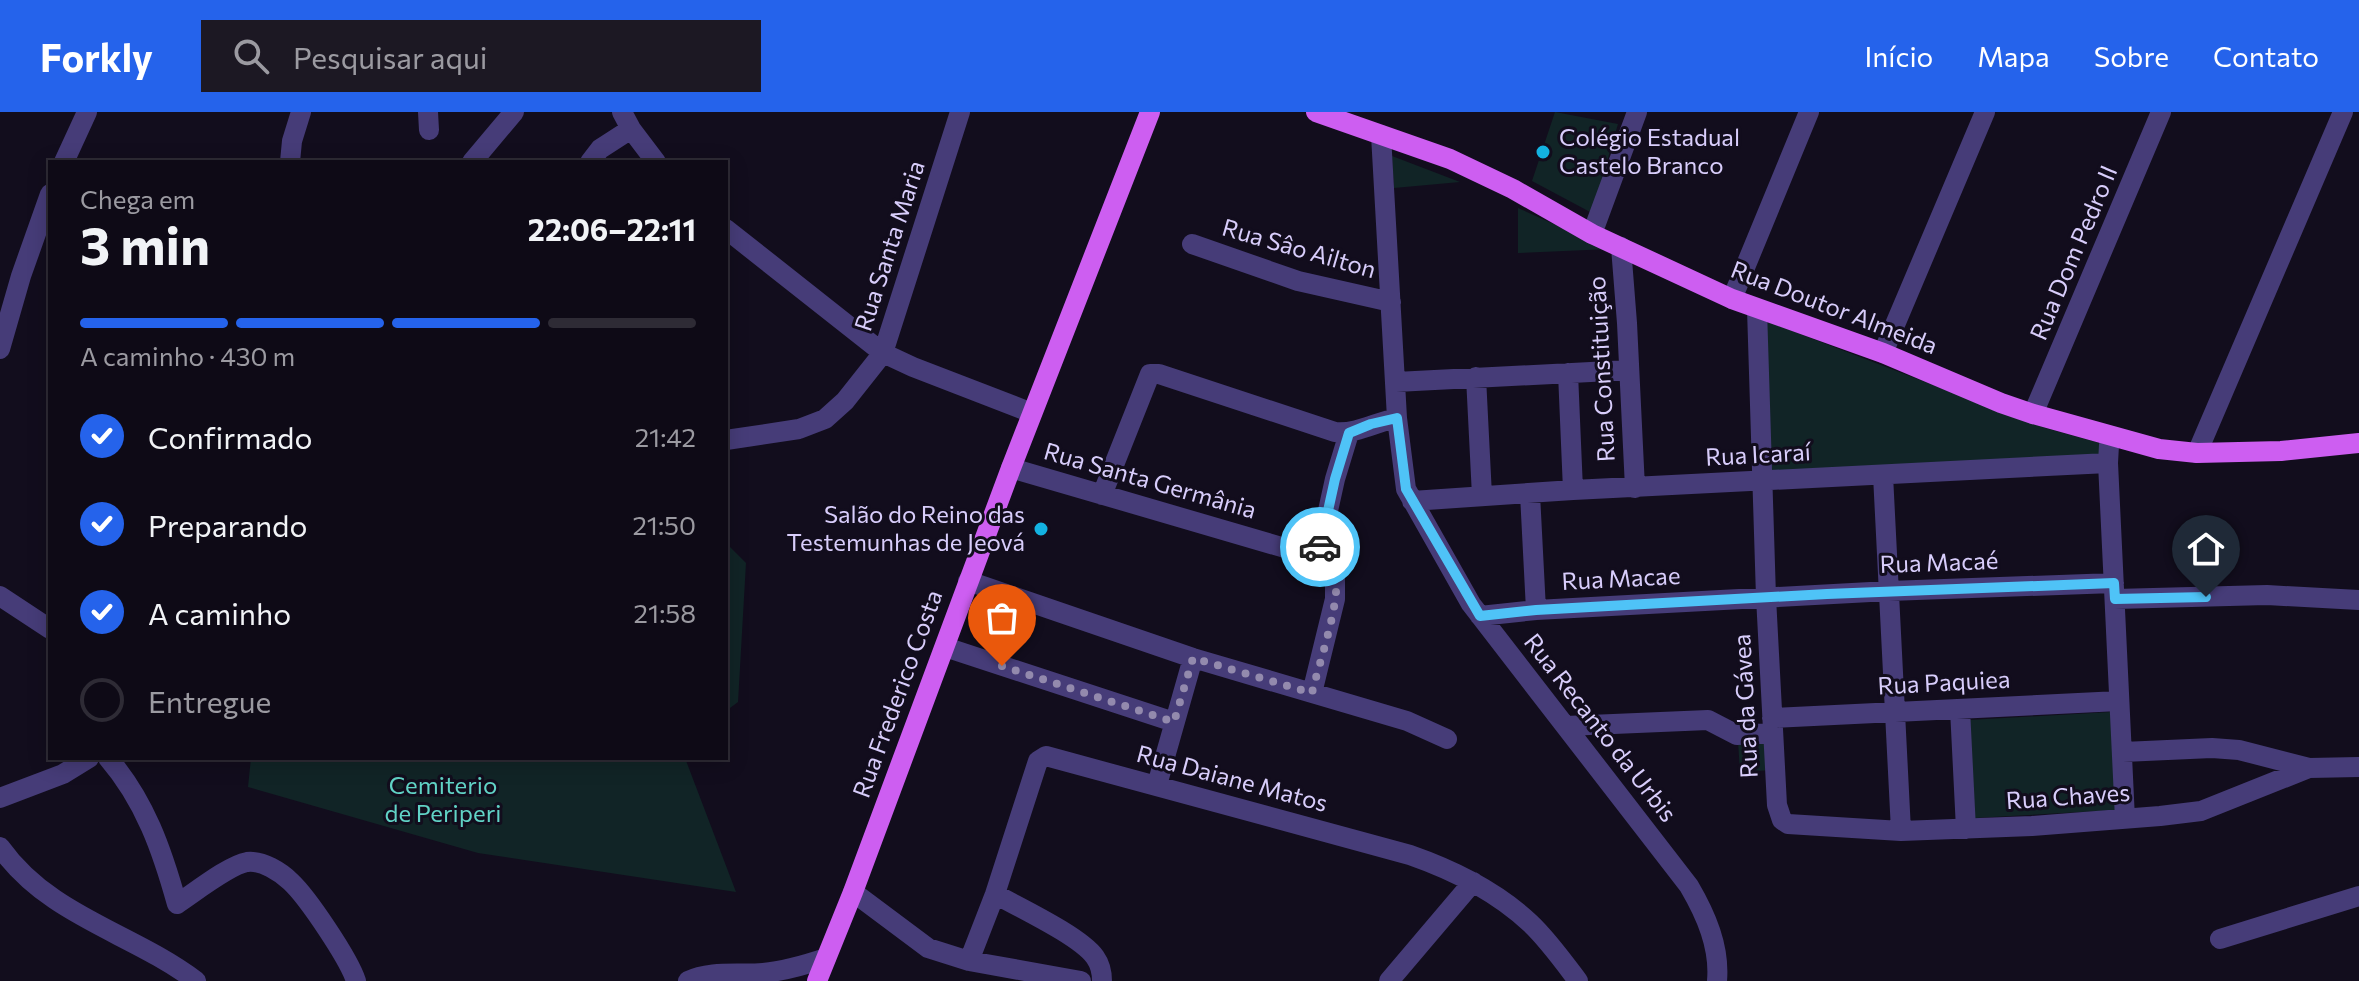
<!DOCTYPE html>
<html lang="pt">
<meta charset="utf-8">
<style>
:root{--surface:#0e0a16;--page:#1c1823;--text:#f1f3f6;--muted:#9b9aa1;--line:#2e2b35;--accent:#2563eb}
body{margin:0;font-family:Commissioner,sans-serif;background:var(--page);color:var(--text);height:100vh;display:flex;flex-direction:column;font-size:30px;white-space:nowrap}
*{box-sizing:border-box;margin:0}
p{font-size:26px;color:var(--muted)}
.icon{flex:none;width:44px;height:44px;fill:none;stroke:currentColor;stroke-width:2;stroke-linecap:round;stroke-linejoin:round}
.map{position:relative;flex:1;overflow:hidden}
.panel{position:absolute;left:48px;top:48px;width:680px;height:600px;display:flex;flex-direction:column;background:var(--surface);border-radius:0px;box-shadow:0 4px 20px #0003,0 0 0 2px var(--line)}
.panel>*{flex:none}
.pin{position:absolute;display:grid;place-items:center;width:68px;height:68px;color:#fff;margin:-82px -34px;border-radius:50% 50% 50% 0;rotate:-45deg;box-shadow:0 0 8px #0007}
.pin .icon{rotate:45deg}
.courier{position:absolute;display:grid;place-items:center;width:80px;height:80px;margin:-40px;border:6px solid #4fc3f7;border-radius:50%;background:#fff;color:#222;box-shadow:0 2px 10px #0007}
.overview em{font-style:normal;font-weight:700}
.overview div{display:flex;flex-direction:column-reverse}
.overview{display:flex;align-items:center;justify-content:space-between;height:136px;padding:0 32px}
h1{font-size:52px;font-weight:700;line-height:60px}
.bar{display:grid;grid-template-columns:repeat(4,1fr);gap:12px 8px;align-content:center;height:96px;padding:0 32px}
.bar i{height:10px;border-radius:6px;background:var(--line)}
.bar .selected{background:var(--accent)}
.bar p{grid-column:span 4}
ol{padding:0 32px;list-style:none}
li{display:flex;align-items:center;gap:24px;height:88px}
li p{margin-inline-start:auto}
li .icon{padding:8px;border-radius:50%;background:var(--accent);color:#fff;stroke-width:4}
li:last-child{color:var(--muted)}
li i{width:44px;height:44px;border:4px solid var(--line);border-radius:50%}
header{display:flex;align-items:center;gap:48px;box-sizing:border-box;height:112px;padding:0 40px;background:var(--accent);color:#fff}
header strong{font-size:38px}
nav{display:flex;gap:44px;margin-inline-start:auto;font-size:28px}
.search{width:560px;height:72px;background:var(--page);display:flex;align-items:center;gap:20px;box-sizing:border-box;padding:0 28px;border-radius:0px;color:var(--muted);font-size:30px}
.map>svg:first-child{display:block}
</style>
<header>
<strong>Forkly</strong>
<div class="search"><svg class="icon" aria-label="search" viewBox="0 0 24 24"><circle cx="10" cy="10" r="6"/><path d="M15 15l6 6"/></svg>Pesquisar aqui</div>
<nav><a>Início</a><a>Mapa</a><a>Sobre</a><a>Contato</a></nav>
</header>
<div class="map">
<svg width="2359" height="869" viewBox="0 0 2359 869">
<rect width="100%" height="100%" fill="#120d1d"/>
<path fill="#112426" d="M1555 0 1618 12 1592 101 1532 69Z
M1392 44 1460 70 1394 76Z
M1518 96 1610 137 1518 141Z
M1761 207 2045 316 2100 331 2099 345 1771 361Z
M726 431 746 451 738 590 726 599Z
M2111 600 2117 698 1975 706 1969 608Z
M1768 625 1772 658 1740 660 1738 629Z
M251 646H685L736 780 478 741 248 675Z"/>
<g fill="none" stroke-linecap="round" stroke-linejoin="round">
<path stroke="#463c78" stroke-width="20" d="M428 0 429 18
M622 0 631 17 656 50
M1381 23 1397 306 1406 377 1471 492 1689 774C1706 803 1720 835 1717 869
M64 50 87 0
M290 50 292 29 301 0
M472 50 514 0
M590 50 600 37 631 17
M726 117 883 241 913 255 1032 301
M1592 122 1637 0
M1192 132 1298 169 1391 190
M1621 135 1627 211 1635 376
M1732 187 1809 0
M1757 197 1766 485 1777 693 1782 708 1788 712 1901 719 2032 714 2160 704 2201 699 2309 656 2359 655
M0 237 21 164 50 82
M1883 241 1985 0
M1568 261 1573 378
M1476 265 1482 384
M1396 270 1629 258
M2033 302 2161 0
M726 328 799 317 825 307 845 289 883 241 960 0
M2109 333 2108 351 2125 707
M2197 341 2343 0
M1011 356 1326 448 1335 463V487L1312 581
M1883 363 1901 719
M1530 382 1536 498
M1102 383 1150 262H1159L1335 320C1357 322 1376 310 1397 306
M1412 389 1573 378 2108 351
M1318 444 1335 367 1349 321
M968 469 1193 546 1407 609 1447 627
M0 484 50 517
M2115 487 2267 483 2359 488
M1480 504 1536 498 1889 479 2114 471
M945 535 1174 610
M1960 597 1966 717
M1772 606 2119 589
M1566 614 1708 608 1737 623 1772 621
M2123 640 2212 636 2239 638 2309 656
M108 646C145 689 162 738 177 792 194 781 229 753 247 750 262 748 281 760 291 770 308 786 349 847 356 869
M1157 673 1193 546
M0 686 63 662 89 646
M0 735C50 805 131 820 196 869
M853 780 928 836 969 849 1081 869
M995 782C1020 796 1080 824 1095 845 1100 852 1102 861 1102 869
M2220 827 2359 784
M969 849 995 782 1038 649 1046 644 1410 743C1453 758 1496 779 1530 811 1548 828 1563 849 1578 869
M688 869C710 858 739 863 763 861 785 859 805 853 826 846
M1389 869 1473 770"/>
<path stroke="#cd5ef1" stroke-width="20" d="M1316 0 1450 47 1513 77 1592 122 1732 187 1883 241 2001 291 2033 302 2159 337 2197 341 2281 339 2359 331
M817 869 853 780 1011 356 1150 0"/>
</g>
<g fill="none" stroke-linecap="round" stroke-linejoin="round">
<path stroke="#938aad" stroke-width="8" stroke-dasharray="0 14.4" d="M1002 554 1174 610 1193 546 1312 581C1318 554 1342 487 1335 462 1332 453 1326 448 1318 444L1320 435"/>
<path stroke="#4fc3f7" stroke-width="10" d="M1320 435 1335 367 1349 321 1371 312 1397 306 1406 377 1480 504 1536 498 1827 482 2114 471 2115 487 2206 485"/>
</g>
<g fill="#13b2e1" stroke="#120d1d" stroke-width="3">
<circle cx="1543" cy="40" r="8"/>
<circle cx="1041" cy="417" r="8"/>
</g>
<g text-anchor="middle" stroke-width="6" stroke-linejoin="round" paint-order="stroke">
<g font-size="24" fill="#d8cdfb" stroke="#120d1d" text-anchor="start">
<text x="1559" y="34">Colégio Estadual<tspan x="1559" dy="28">Castelo Branco</tspan></text>
<text x="1025" y="411" text-anchor="end">Salão do Reino das<tspan x="1025" dy="28">Testemunhas de Jeová</tspan></text>
</g>
<g font-size="24" fill="#d8cdfb" stroke="#120d1d">
<text transform="translate(890 134) rotate(-72)" y="8">Rua Santa Maria</text>
<text transform="translate(1299 137) rotate(16)" y="8">Rua Sâo Ailton</text>
<text transform="translate(2074 141) rotate(-67)" y="8">Rua Dom Pedro II</text>
<text transform="translate(1834 196) rotate(21)" y="8">Rua Doutor Almeida</text>
<text transform="translate(1602 257) rotate(-93)" y="8">Rua Constituição</text>
<text transform="translate(1758 343) rotate(-3)" y="8">Rua Icaraí</text>
<text transform="translate(1150 369) rotate(16)" y="8">Rua Santa Germânia</text>
<text transform="translate(1939 451) rotate(-2)" y="8">Rua Macaé</text>
<text transform="translate(1621 467) rotate(-3)" y="8">Rua Macae</text>
<text transform="translate(1944 571) rotate(-3)" y="8">Rua Paquiea</text>
<text transform="translate(898 582) rotate(-70)" y="8">Rua Frederico Costa</text>
<text transform="translate(1746 594) rotate(-93)" y="8">Rua da Gávea</text>
<text transform="translate(1600 616) rotate(52)" y="8">Rua Recanto da Urbis</text>
<text transform="translate(1232 667) rotate(15)" y="8">Rua Daiane Matos</text>
<text transform="translate(2068 685) rotate(-4)" y="8">Rua Chaves</text>
</g>
<g font-size="24" fill="#61d3c6" stroke="#120d1d">
<text x="443" y="682">Cemiterio<tspan x="443" dy="28">de Periperi</tspan></text>
</g>
</g>
</svg>
<div class="pin" style="left:1002px;top:554px;background:#ea580c"><svg class="icon" aria-label="bag" viewBox="0 0 24 24"><path d="M5 8h14l-1 12H6zM9 8a3 3 0 0 1 6 0"/></svg></div>
<div class="pin" style="left:2206px;top:485px;background:#1f2937"><svg class="icon" aria-label="home" viewBox="0 0 24 24"><path d="M3 11l9-7 9 7M6 9v11h12V9"/></svg></div>
<div class="courier" style="left:1320px;top:435px"><svg class="icon" aria-label="car" viewBox="0 0 24 24"><path d="M5 17H2v-5l4-1 3-4h7l3 4 3 1v5h-3M9 17h6M6 11h13"/><circle cx="7" cy="17" r="2"/><circle cx="17" cy="17" r="2"/></svg></div>
<section class="panel">
<div class="overview"><div><h1>3 min</h1><p>Chega em</p></div><em>22:06–22:11</em></div>
<div class="bar"><i class="selected"></i><i class="selected"></i><i class="selected"></i><i></i><p>A caminho · 430 m</p></div>
<ol>
<li><svg class="icon" aria-label="check" viewBox="0 0 24 24"><path d="M5 12l5 5 9-10"/></svg>Confirmado<p>21:42</p></li>
<li><svg class="icon" aria-label="check" viewBox="0 0 24 24"><path d="M5 12l5 5 9-10"/></svg>Preparando<p>21:50</p></li>
<li><svg class="icon" aria-label="check" viewBox="0 0 24 24"><path d="M5 12l5 5 9-10"/></svg>A caminho<p>21:58</p></li>
<li><i></i>Entregue</li>
</ol>
</section>
</div>
